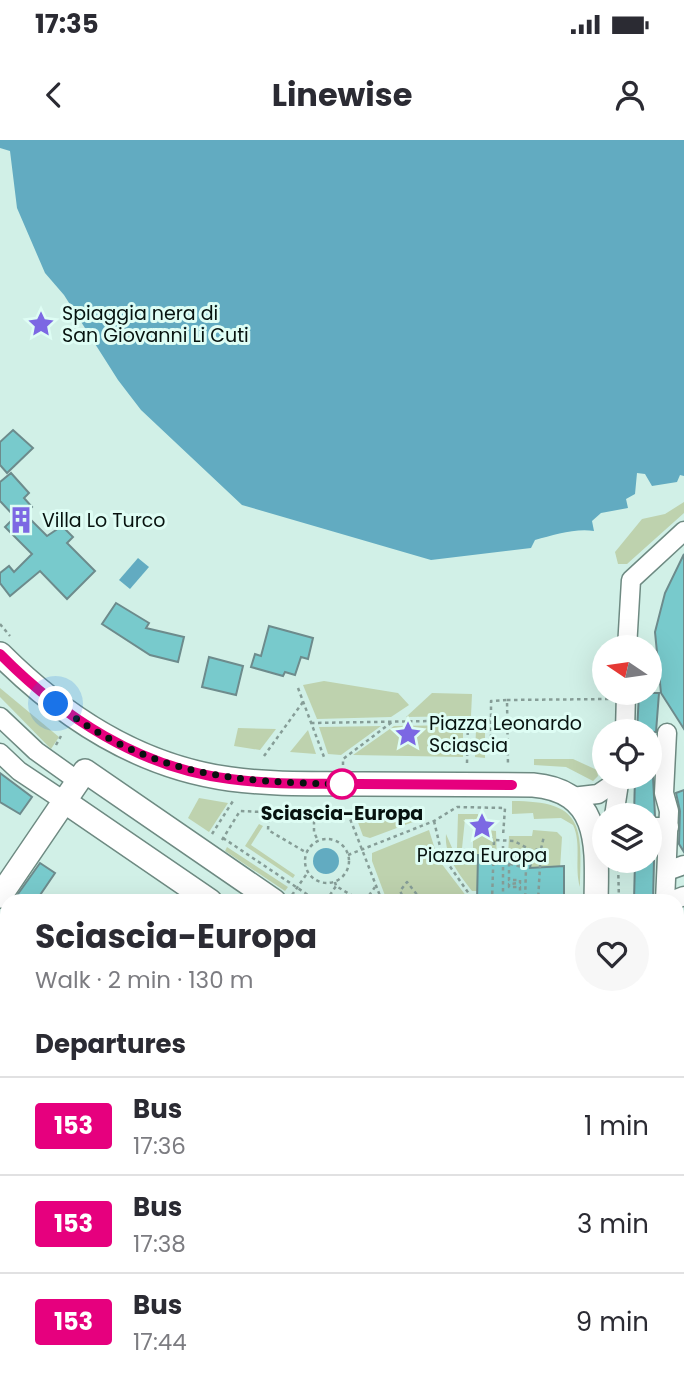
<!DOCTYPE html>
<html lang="en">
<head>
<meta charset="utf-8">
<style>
  body { margin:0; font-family:Poppins,sans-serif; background:#f7f7f7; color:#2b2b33; height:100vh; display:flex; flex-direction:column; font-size:26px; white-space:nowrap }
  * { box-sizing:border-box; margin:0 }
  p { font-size:23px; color:#7c7c81 }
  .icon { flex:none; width:38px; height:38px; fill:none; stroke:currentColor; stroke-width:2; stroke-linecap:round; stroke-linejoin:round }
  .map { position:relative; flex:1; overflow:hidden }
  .side { position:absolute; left:0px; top:754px; width:684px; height:492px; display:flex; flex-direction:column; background:#fff; border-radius:21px 21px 0 0; box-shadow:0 7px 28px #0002 }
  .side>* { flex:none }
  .badge { padding:0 14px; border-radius:5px; font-size:24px; line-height:46px }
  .needle { width:46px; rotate:283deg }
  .tools { position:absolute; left:592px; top:495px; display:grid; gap:14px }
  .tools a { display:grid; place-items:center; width:70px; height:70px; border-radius:50%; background:#fff; box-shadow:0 7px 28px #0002; font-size:35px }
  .you { position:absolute; width:35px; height:35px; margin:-18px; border:5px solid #fff; border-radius:50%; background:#1a73e8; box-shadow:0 0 0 10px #1a73e833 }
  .map>.badge { position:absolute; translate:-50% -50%; box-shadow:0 0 0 4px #fff }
  h2 { padding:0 35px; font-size:26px; line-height:63px }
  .round { display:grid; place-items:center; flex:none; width:74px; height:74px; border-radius:37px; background:#f7f7f7 }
  .summary { display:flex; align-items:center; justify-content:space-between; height:119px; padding:0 35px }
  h1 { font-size:33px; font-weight:700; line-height:52px }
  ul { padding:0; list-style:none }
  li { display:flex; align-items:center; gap:21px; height:98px; padding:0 35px; border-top:2px solid #e1e1e2 }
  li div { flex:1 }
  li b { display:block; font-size:26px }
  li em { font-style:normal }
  li .badge { min-width:77px; font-weight:700; text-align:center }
  .status { display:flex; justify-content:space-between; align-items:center; height:49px; padding:0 35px; background:#fff; direction:ltr }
  .status svg { height:19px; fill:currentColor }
  header { display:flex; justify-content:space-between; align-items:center; height:91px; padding:0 35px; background:#fff; font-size:32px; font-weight:700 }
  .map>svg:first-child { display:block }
</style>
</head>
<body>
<div class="status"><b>17:35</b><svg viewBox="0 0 49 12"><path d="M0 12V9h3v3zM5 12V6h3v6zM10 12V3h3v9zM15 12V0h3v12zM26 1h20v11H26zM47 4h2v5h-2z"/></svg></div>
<header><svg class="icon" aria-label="back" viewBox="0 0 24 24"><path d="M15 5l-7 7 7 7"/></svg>Linewise<svg class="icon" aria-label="person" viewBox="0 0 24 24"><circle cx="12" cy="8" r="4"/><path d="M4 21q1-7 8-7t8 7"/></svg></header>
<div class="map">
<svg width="684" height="1245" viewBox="0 0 684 1245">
  <rect width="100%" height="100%" fill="#d1f0e7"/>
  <g fill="#bed2ae">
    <polygon points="684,362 684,373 627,424 618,424 615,412 642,379 665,374"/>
    <polygon points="324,541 398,553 409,565 391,577 317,579 303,545"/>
    <polygon points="0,548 59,597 51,609 0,557"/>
    <polygon points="432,553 472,554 471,576 406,577"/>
    <polygon points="463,585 463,617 353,615 394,586"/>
    <polygon points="381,586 341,615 328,614 319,587"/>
    <polygon points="238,588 276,589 260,610 234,606"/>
    <polygon points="476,589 485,589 485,618 475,617"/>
    <polygon points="308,590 316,614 290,612"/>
    <polygon points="534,619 573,619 597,630 598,636 593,641 566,627 534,625"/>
    <polygon points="199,658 228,663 209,692 188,678"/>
    <path d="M512,661C583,661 582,685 580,747C574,727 582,704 573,685L561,678L534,679L533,673L512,674Z"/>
    <polygon points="353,669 416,670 421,679 370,698 363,696"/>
    <polygon points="458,674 478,674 478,689 496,691 497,726 482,716 473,715 473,679 465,679 461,718 457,708"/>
    <polygon points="259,684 263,686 251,705 295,735 293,738 245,706"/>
    <polygon points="429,690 438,719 470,761 387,761 372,721 372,713"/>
    <polygon points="533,690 557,692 562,697 558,761 546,761 545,727 537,728 533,761 530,761 530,723 508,718 509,696 532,696"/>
    <path d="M446,694L459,724L477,725V751H472C459,734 444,716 446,694Z"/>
    <polygon points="227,707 288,747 285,751 225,711"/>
  </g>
  <g fill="#62abc1">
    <path d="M0,0H684V336L680,335L677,342L652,346L645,334L637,333L635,354L626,359L628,368L601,373L592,381L594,391C575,388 554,395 535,400L531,408L431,420L242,365L141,270L118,240L64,155L45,133L17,68L10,11L0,8Z"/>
    <polygon points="138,418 149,427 130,449 119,440"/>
    <circle cx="326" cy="721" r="13"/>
  </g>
  <g fill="#78cacc" stroke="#6d8b8c" stroke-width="2">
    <polygon points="13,290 33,308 7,333 0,325 0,302"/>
    <polygon points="11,333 29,353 24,358 32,367 25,374 47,396 62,386 73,397 67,403 95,431 67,459 40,431 10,456 0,443 0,433 9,426 14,432 32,414 5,387 15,377 0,361 0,342"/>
    <polygon points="684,414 684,589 661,553 655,492 665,453"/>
    <polygon points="116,463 149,483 146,488 184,497 178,522 150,515 102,484"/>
    <polygon points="269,486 313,498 308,519 301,517 295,535 285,532 283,536 251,527 255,514 261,516"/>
    <polygon points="209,517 243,526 236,555 202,547"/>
    <polygon points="639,553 659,553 656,592 637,592"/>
    <polygon points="0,633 32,657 20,674 0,662"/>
    <polygon points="635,637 653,637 655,676 634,676"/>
    <polygon points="684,650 684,712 679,704 680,671 676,653"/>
    <polygon points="478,715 508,716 531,723 530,728 564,726 564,761 477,761"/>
    <polygon points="635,721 654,721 653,761 634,761"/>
    <polygon points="40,723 55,733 36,761 13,761"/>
  </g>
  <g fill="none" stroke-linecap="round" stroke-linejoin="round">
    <defs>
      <g id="minor">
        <polyline points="627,508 631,440 684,391"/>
        <polyline points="0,577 36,611 78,641"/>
        <polyline points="625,592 626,553"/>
        <polyline points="0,613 19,631 64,661"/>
        <polyline points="572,657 598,654 619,640"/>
        <polyline points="614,676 620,637"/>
        <polyline points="649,687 669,687"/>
        <polyline points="667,731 684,725"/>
        <polyline points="665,761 669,671 664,653 667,593"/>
        <polyline points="671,761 684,756"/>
        <polyline points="677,820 684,872"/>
        <polyline points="677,958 684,959"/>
        <polyline points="0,1165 7,1157"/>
        <polyline points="129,1245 134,1239"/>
        <polyline points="604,1245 604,1239"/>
      </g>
      <g id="major">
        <path d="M0,514C63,577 140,627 230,639C274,645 318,643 363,644C419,644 476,645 533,645C602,651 597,707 596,761"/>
        <polyline points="64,661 210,761"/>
        <polyline points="0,756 85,631 274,761"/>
        <polyline points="0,1000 7,1004"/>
        <polyline points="677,1027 684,1036"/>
        <polyline points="0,1082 7,1089"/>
        <polyline points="677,1092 684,1096"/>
        <polyline points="179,1239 186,1245"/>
        <polyline points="513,1239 527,1245"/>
        <polyline points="324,1245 331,1239"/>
        <polyline points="576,1245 576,1239"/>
      </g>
    </defs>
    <use href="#minor" stroke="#6e8a82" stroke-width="21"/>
    <use href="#major" stroke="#6e8a82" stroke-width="26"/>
    <g stroke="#869d97" stroke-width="2.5" stroke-dasharray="3.5 3.5" stroke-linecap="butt">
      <polyline points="0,484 10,496"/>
      <polyline points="298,548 324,617"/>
      <polyline points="507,560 609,559"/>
      <polyline points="311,583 491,580"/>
      <polyline points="56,605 61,596"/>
      <polyline points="508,609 491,609 491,561 507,560 508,626"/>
      <polyline points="264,616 303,562"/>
      <polyline points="467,623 468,581"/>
      <polyline points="343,625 343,619 392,582"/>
      <polyline points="269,672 268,690 307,713"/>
      <polyline points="314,674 314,692 318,701"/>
      <polyline points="434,681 442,715 474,761 482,761"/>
      <polyline points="484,692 494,700"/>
      <polyline points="212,694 233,661"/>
      <polyline points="223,698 317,761"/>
      <circle cx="327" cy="721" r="22"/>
      <polyline points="222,700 240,671 349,676 382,761"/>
      <polyline points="503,706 503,761"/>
      <polyline points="541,709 544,696"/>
      <polyline points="348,715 434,681 457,667 505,668 503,696"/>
      <polyline points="618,721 619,761"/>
      <polyline points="503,722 526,728 525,761"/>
      <polyline points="509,723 509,740 520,740 520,743 509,744 509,747 520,747 520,756"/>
      <polyline points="335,742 336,746 361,761"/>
      <polyline points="292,755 308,732"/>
      <polyline points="402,755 400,751 407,742 422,761"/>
      <polyline points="503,756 521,756"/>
      <polyline points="326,761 336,746"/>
      <polyline points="365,761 375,747"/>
      <polyline points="492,761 494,700 514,701 531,710 541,709 538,761"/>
      <polyline points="677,984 684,987"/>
    </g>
    <use href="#minor" stroke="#fff" stroke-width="18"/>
    <use href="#major" stroke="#fff" stroke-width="23"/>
  </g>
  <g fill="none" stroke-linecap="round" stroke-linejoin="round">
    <defs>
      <path id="line" d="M0,514C62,577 140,628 230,639C272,645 315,643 358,644C409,644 461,645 512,645"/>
    </defs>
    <use href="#line" stroke="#fff" stroke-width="16"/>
    <use href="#line" stroke="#e6007e" stroke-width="10"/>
    <path stroke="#07120f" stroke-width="7" stroke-dasharray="0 12.6" d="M56,564C150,636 235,643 350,644H342"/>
  </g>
  <defs>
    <symbol id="sight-bare" viewBox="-9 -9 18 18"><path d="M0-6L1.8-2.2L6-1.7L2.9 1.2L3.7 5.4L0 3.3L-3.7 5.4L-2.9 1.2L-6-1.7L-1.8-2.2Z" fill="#7c68e3" stroke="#defdf4" stroke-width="2.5" paint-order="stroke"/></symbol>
    <symbol id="building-bare" viewBox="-9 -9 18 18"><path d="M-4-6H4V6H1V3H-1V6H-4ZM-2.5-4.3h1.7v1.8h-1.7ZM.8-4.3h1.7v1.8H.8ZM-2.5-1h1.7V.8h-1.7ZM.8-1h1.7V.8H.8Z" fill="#7c68e3" stroke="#defdf4" stroke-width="2.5" paint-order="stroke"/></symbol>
  </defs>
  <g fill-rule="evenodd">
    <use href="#sight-bare" x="22" y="165" width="38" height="38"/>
    <use href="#building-bare" x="2" y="361" width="38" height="38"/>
    <use href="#sight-bare" x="389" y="575" width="38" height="38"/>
    <use href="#sight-bare" x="463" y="667" width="38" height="38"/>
  </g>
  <circle fill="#fff" stroke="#e6007e" stroke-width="3.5" cx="342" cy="644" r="14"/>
  <g text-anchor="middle" stroke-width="6" stroke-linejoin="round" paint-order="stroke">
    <g font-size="19" fill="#07120f" stroke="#defdf4" text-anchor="start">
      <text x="62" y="180">Spiaggia nera di<tspan x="62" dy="22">San Giovanni Li Cuti</tspan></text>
      <text x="42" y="387">Villa Lo Turco</text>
      <text x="429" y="590">Piazza Leonardo<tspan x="429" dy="22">Sciascia</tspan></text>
      <text x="482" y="722" text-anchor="middle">Piazza Europa</text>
    </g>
    <g font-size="19" font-weight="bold" fill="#07120f" stroke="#defdf4">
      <text x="342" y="680">Sciascia-Europa</text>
    </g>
  </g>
</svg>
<div class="tools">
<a><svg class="needle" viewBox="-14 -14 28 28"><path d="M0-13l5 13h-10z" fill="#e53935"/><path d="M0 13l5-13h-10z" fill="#7c7c81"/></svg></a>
<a><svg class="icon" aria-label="locate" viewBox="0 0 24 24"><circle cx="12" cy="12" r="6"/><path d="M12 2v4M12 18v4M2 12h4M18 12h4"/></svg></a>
<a><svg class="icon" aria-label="layers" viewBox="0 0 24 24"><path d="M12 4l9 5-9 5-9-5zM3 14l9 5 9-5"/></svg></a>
</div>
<div class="you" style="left:56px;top:564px"></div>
<section class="side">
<div class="summary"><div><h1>Sciascia-Europa</h1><p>Walk · 2 min · 130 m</p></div><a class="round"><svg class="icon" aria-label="heart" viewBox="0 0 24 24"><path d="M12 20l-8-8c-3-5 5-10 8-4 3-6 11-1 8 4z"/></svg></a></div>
<h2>Departures</h2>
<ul>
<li><span class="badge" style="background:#e6007e;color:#fff">153</span><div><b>Bus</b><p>17:36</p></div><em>1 min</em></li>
<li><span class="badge" style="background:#e6007e;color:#fff">153</span><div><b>Bus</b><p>17:38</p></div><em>3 min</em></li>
<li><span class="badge" style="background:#e6007e;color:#fff">153</span><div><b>Bus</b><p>17:44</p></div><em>9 min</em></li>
</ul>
</section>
</div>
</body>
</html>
